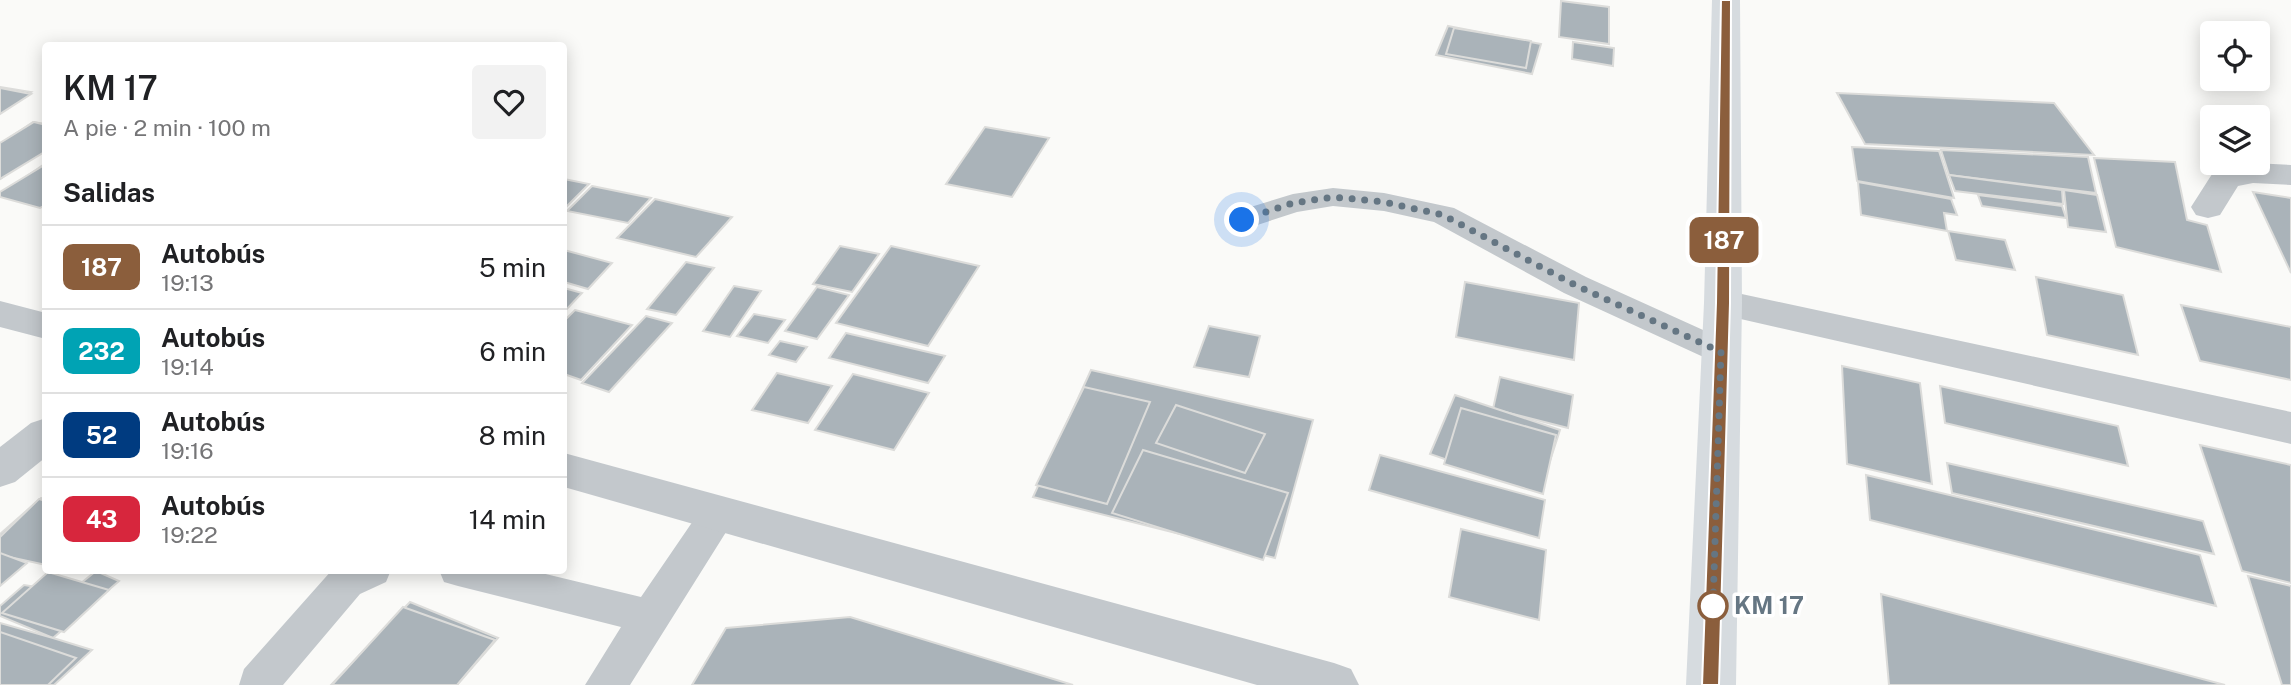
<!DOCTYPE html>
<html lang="es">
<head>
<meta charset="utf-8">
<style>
  body { margin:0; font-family:"Public Sans",sans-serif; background:#f2f2f2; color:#202124; height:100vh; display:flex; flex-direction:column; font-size:26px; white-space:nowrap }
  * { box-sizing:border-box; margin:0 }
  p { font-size:23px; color:#757577 }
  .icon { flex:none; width:38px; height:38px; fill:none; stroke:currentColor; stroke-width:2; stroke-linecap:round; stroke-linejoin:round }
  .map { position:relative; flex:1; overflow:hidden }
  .panel { position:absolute; left:42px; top:42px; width:525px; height:532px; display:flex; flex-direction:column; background:#fff; border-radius:7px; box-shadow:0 4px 18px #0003 }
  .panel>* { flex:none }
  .badge { padding:0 14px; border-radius:10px; font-size:24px; line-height:46px }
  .fabs { position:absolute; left:2200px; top:21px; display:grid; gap:14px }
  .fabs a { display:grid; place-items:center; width:70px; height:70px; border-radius:7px; background:#fff; box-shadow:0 4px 18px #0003; font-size:35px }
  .you { position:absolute; width:35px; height:35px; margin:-18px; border:5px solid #fff; border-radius:50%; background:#1a73e8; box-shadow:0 0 0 10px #1a73e833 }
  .map>.badge { position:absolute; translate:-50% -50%; box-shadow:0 0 0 4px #fff }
  h2 { padding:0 21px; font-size:26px; line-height:63px }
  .round { display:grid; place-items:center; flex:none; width:74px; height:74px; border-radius:7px; background:#f2f2f2 }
  .summary { display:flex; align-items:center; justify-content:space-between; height:119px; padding:0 21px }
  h1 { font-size:33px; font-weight:600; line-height:52px }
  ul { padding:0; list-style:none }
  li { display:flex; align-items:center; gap:21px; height:84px; padding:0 21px; border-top:2px solid #e0e0e0 }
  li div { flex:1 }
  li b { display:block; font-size:26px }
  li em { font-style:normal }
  li .badge { min-width:77px; font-weight:700; text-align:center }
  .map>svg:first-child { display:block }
</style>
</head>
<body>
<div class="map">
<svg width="2291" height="685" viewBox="0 0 2291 685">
  <rect width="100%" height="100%" fill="#fafaf8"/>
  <g fill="#aab3b9" stroke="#dcdcda" stroke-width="2">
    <polygon points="1561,1 1609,7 1609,44 1559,37"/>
    <polygon points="1448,26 1541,44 1532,74 1436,55"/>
    <polygon points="1454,28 1531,41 1526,68 1446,54"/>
    <polygon points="1573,42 1614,48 1613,66 1572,59"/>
    <polygon points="0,87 31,92 0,112"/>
    <polygon points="0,88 31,94 0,114"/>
    <polygon points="1837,93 2054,103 2094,155 1865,144"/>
    <polygon points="33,122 46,124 46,147 0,179 0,144"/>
    <polygon points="34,122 46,125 46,151 0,179 0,143"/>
    <polygon points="985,127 1049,138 1012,197 946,184"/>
    <polygon points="1852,147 1939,151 1954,198 1857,181"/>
    <polygon points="1941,150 2088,157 2096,193 1949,175"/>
    <polygon points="2094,158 2175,162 2187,220 2207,225 2221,272 2116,247"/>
    <polygon points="46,163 46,205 0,196 0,195"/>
    <polygon points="46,164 46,205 40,208 0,197 0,192"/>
    <polygon points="1949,175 2062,190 2063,204 1955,191"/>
    <polygon points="564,179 589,184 564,209"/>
    <polygon points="1858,182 1951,199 1957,215 1944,213 1947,231 1861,215"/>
    <polygon points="592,186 651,198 628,223 567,211"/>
    <polygon points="2064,190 2097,195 2106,232 2068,227"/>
    <polygon points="2253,192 2291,198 2291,273"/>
    <polygon points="1978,195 2062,206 2066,218 1982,206"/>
    <polygon points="655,199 732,217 696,257 617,238"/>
    <polygon points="1948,231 2005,240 2015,270 1956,260"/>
    <polygon points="840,246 879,254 852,292 813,284"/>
    <polygon points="891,246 979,266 928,346 836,323"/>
    <polygon points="564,250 612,263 588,289 564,282"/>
    <polygon points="686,262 714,268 676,315 647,309"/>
    <polygon points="2036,277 2123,295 2138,355 2047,335"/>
    <polygon points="1465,282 1579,303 1574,360 1456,337"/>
    <polygon points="734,286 761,291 730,337 703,331"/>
    <polygon points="817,287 849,295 817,339 785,331"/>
    <polygon points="564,288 582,293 564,312"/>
    <polygon points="2181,305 2291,327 2291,380 2200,361"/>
    <polygon points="575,310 632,325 581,380 564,374 564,321"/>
    <polygon points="754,314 785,320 768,343 737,336"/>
    <polygon points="646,316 672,323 609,392 582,383"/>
    <polygon points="1209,326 1260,336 1249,377 1194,367"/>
    <polygon points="846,333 945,356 928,383 829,358"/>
    <polygon points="780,341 807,347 796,362 769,355"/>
    <polygon points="1842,366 1920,383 1932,484 1847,464"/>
    <polygon points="1091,370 1313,420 1275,558 1033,497"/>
    <polygon points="777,373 832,386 808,423 752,410"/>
    <polygon points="853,374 929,393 894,450 815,430"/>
    <polygon points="1500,377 1573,395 1568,428 1493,409"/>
    <polygon points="1940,386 2118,426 2128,466 1945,423"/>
    <polygon points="1084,387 1150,402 1107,504 1036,485"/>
    <polygon points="1455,395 1560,430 1540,492 1430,454"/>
    <polygon points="1176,405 1265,434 1245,473 1156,443"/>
    <polygon points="1461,408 1556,435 1543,494 1444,464"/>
    <polygon points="2200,445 2291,465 2291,583 2242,571"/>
    <polygon points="1143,450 1288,493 1263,560 1112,513"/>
    <polygon points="1380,455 1545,500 1539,538 1369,490"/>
    <polygon points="1947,463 2203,521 2214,554 1952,493"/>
    <polygon points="1866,475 2200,555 2216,606 1870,520"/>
    <polygon points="41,498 46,499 46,557 0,543 0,534"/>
    <polygon points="39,499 46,501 46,565 0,555 0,537"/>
    <polygon points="1461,529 1546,550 1539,620 1449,597"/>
    <polygon points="0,553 27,563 0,586"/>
    <polygon points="96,571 119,581 53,638 0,616 0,606 24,585 70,592"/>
    <polygon points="48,572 109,590 64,632 2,613"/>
    <polygon points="2248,576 2291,586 2291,685 2282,685"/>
    <polygon points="1881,594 2225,685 1889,685"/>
    <polygon points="410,602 498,638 457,685 331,685"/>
    <polygon points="403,607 495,640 457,685 332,685"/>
    <polygon points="850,617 1073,685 692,685 726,628"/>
    <polygon points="0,623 53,638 92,650 54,685 0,685"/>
    <polygon points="0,632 76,658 48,685 0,685"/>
  </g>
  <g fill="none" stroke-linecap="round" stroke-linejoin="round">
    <g fill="#c3c8cc" fill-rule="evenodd">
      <polygon points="1333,188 1384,193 1454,208 1586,277 1734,344 1739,352 1734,360 1722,364 1710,360 1564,293 1434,222 1384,211 1333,206 1297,212 1242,230 1231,227 1227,220 1231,213 1293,194"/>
      <polygon points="719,498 732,502 738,513 630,685 585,685 621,627 458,586 444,582 439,570 529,570 641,597 706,502"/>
      <polygon points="332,570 391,570 386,582 360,594 283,685 239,685 244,669"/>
    </g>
    <g fill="#c3c8cc" fill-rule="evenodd">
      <polygon points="2253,163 2291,165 2291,185 2253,183 2238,186 2220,215 2208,218 2196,215 2191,207 2214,171"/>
      <polygon points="1723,290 2291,412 2291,444 1710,312 1704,303 1710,294"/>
      <polygon points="46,418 46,457 15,482 0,487 0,447 31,423"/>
    </g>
    <g fill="#c3c8cc" fill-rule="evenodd">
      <polygon points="0,301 46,313 46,339 0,327"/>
      <polygon points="564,453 1334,663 1351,669 1359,685 1257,685 564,487"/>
    </g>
    <polygon fill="#d6dbdf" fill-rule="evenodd" points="1712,0 1740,0 1742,303 1736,685 1686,685 1704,303"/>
  </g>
  <polygon fill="#8b5e3c" stroke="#fff" stroke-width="2" points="1721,0 1731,0 1730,303 1719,685 1702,685 1716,303"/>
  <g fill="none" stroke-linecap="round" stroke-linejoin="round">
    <polyline stroke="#657683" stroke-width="7" stroke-dasharray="0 12.6" points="1242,220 1293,203 1333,197 1384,202 1443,215 1575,285 1721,352 1713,606"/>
  </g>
  <circle fill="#fff" stroke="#8b5e3c" stroke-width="3.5" cx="1713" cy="606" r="14"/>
  <g text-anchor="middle" stroke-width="7" stroke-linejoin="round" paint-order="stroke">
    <g font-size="24" font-weight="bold" fill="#657683" stroke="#fff" text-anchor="start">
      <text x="1734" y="614">KM 17</text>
    </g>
  </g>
</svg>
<div class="fabs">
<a><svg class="icon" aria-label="locate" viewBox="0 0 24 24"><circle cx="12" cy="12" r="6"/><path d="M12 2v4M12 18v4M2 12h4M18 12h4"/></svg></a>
<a><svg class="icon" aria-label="layers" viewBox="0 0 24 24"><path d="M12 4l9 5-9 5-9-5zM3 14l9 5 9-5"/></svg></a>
</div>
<div class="you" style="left:1242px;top:220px"></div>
<b class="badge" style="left:1724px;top:240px;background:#8b5e3c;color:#fff">187</b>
<section class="panel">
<div class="summary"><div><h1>KM 17</h1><p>A pie · 2 min · 100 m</p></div><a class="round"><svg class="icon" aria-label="heart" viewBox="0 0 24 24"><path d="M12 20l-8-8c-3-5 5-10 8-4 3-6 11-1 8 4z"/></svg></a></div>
<h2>Salidas</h2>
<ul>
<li><span class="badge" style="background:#8b5e3c;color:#fff">187</span><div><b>Autobús</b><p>19:13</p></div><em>5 min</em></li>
<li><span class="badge" style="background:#00a3b4;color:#fff">232</span><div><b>Autobús</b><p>19:14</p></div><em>6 min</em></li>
<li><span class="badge" style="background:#003b80;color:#fff">52</span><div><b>Autobús</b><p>19:16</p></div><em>8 min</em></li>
<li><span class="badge" style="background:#d7263d;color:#fff">43</span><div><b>Autobús</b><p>19:22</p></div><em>14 min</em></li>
</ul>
</section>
</div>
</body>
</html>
